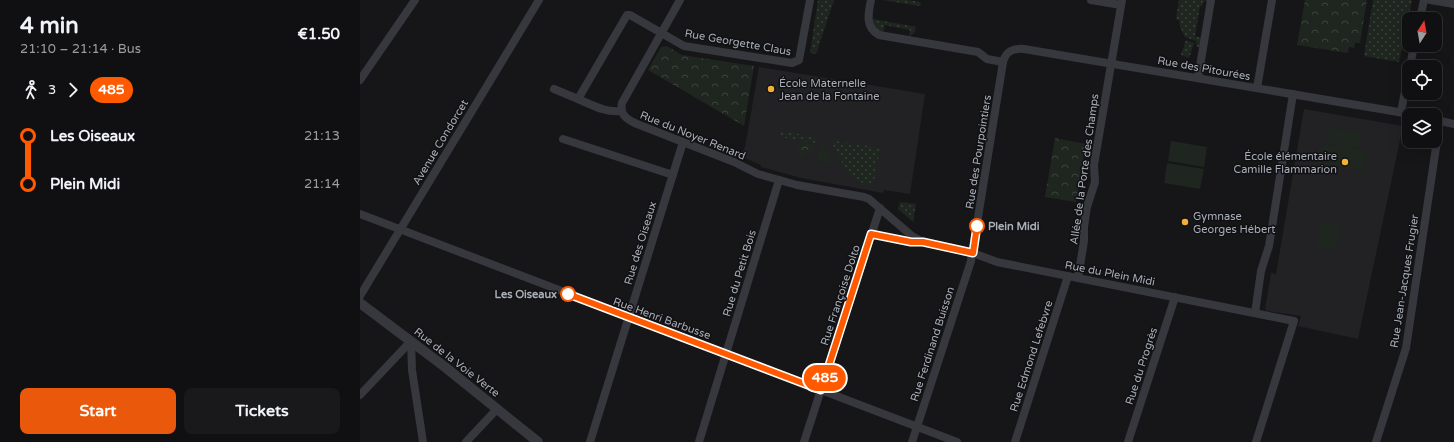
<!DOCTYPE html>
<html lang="en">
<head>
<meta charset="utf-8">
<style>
  body { margin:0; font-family:"Varela Round",sans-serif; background:#19191b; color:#f1f3f6; height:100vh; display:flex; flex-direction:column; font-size:15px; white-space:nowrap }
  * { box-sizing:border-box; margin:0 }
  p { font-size:13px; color:#9c9d9f }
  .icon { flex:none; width:22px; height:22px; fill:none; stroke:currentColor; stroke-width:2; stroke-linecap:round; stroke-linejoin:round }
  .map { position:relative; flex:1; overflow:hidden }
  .details { display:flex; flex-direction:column; background:#101012; width:360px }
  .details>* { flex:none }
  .badge { padding:0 8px; border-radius:13px; font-size:14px; line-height:26px }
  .needle { width:26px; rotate:11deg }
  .buttons { position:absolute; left:1042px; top:12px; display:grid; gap:8px }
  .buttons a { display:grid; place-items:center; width:40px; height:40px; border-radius:8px; background:#101012; box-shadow:0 4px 16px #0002,0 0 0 1px #303032; font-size:20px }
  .map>.badge { position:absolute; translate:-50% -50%; box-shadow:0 0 0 2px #fff }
  .legs { display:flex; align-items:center; gap:6px; height:44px; padding:0 20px; font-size:13px }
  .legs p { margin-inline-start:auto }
  .overview { display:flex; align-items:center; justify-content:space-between; height:68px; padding:0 20px }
  h1 { font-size:22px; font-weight:700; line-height:30px }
  .button { display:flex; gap:8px; margin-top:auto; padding:8px 20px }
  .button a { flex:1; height:46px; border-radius:8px; background:#ea580c; color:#fff; font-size:16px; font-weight:700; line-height:46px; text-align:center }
  .button a+a { background:#19191b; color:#f1f3f6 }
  ul { padding:0 20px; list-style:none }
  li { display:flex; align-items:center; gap:14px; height:48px; font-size:15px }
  li i { display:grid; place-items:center; width:6px; height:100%; margin:0 5px; background:currentColor }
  li i::after { content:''; width:10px; height:10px; margin:-5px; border:3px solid; border-radius:50%; background:#101012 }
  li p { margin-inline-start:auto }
  li:first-child i { background:linear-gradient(#0000 50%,currentColor 0) }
  li:last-child i { background:linear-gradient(currentColor 50%,#0000 0) }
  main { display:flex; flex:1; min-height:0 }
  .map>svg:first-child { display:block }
</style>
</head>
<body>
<main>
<section class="details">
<div class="overview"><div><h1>4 min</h1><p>21:10 – 21:14 · Bus</p></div><b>€1.50</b></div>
<div class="legs"><svg class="icon" aria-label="walk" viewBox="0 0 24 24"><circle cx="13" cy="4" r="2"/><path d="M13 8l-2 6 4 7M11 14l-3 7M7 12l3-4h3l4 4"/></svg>3<svg class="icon" aria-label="forward" viewBox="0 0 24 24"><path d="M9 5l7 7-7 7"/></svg><b class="badge" style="background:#ff5a00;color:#fff">485</b></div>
<ul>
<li><i style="color:#ff5a00"></i><b>Les Oiseaux</b><p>21:13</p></li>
<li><i style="color:#ff5a00"></i><b>Plein Midi</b><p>21:14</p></li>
</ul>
<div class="button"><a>Start</a><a>Tickets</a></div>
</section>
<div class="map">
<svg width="1094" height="442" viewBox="0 0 1094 442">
  <defs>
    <pattern id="grass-dots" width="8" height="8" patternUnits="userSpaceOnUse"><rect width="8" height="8" fill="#1e261f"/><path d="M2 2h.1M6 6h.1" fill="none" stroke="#3c433d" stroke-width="1.8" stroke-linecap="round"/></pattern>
    <pattern id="forest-crowns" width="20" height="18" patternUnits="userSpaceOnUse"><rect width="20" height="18" fill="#1e261f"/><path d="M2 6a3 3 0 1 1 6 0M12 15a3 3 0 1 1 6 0" fill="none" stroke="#3c433d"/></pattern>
  </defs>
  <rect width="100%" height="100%" fill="#161618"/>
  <g fill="#222225">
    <polygon points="399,67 565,94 550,194 524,190 523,193 441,178 401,167 401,165 380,156 385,147"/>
    <polygon points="944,109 1043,126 998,339 938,326 941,316 907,311 905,309 911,273 916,274"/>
  </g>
  <g fill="url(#grass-dots)">
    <polygon points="458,0 474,0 456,54 450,53"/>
    <polygon points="522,0 547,0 561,2 560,6"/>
    <polygon points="819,0 848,0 848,2 843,1 842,6 840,6 835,36 842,38 840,46 837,47 836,41 825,37 820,27 819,20 816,19"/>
    <polygon points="1013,0 1052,0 1039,62 1004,56"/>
    <path d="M511,12H513V19L556,27L555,32L549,37L550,30L525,25L523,33C512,27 512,23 511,12Z"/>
    <polygon points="826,40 834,43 829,58 821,55"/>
    <polygon points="421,131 457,137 456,143 420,137"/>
    <path d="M470,140L520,148L513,186C484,179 484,162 470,140Z"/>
    <polygon points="540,202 556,204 553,222 538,209"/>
  </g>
  <g fill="url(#forest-crowns)">
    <polygon points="945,0 1007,0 1000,43 995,43 994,48 989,47 988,53 937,45"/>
    <polygon points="307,46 322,55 394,66 384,126 288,70 301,47"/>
    <polygon points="695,138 726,144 716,202 685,197"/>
    <polygon points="443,143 455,145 451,154 445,154 443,158 441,159 438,157 440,151 436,148 438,146 441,146"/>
  </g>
  <g fill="#1e261f">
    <polygon points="968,127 1001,133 998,149 965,143"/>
    <polygon points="811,141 847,147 844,167 808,161"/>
    <polygon points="461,143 469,152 475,164 457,161 459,144"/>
    <polygon points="963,144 1007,151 1003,171 959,164"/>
    <polygon points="807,163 844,169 840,189 804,183"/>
    <polygon points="961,222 980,226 976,251 957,248"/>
  </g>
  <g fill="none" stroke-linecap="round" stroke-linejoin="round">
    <g stroke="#37383d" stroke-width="8">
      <path d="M320,0L262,103C259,115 268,120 277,124L374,162L398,174L437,185L504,197L509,199L552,236L561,241"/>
      <path d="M511,0C508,14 505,27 519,35L618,52L627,59L643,62"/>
      <polyline points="731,0 761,5"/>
      <polyline points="1070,0 1094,4"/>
      <polyline points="1060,19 1064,0"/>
      <polyline points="1050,67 1054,45"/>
      <polyline points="838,78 851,0"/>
      <polyline points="0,80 55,0"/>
      <polyline points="897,88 912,0"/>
      <polyline points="194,89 218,99"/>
      <path d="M261,111C246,113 232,105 218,99L267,15H270L324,46L432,63L439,60L450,0"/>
      <polyline points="1041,112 1049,70"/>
      <polyline points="1076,120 1094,124"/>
      <polyline points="203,139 313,175"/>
      <polyline points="0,214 597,442"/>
      <polyline points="511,234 551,242 563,242 582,246 613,253 637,262 934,321 896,442"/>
      <polyline points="718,278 724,241 724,227 727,207 735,182 734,165 762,0"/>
      <polyline points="0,296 179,0"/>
      <polyline points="895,313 901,271 909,246 933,94"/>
      <polyline points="51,341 52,370 63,442"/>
      <polyline points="0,395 51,341"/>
      <polyline points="106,442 137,409"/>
      <polyline points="230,442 323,142"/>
      <polyline points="339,442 419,180"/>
      <polyline points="444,442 520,208"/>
      <path d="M552,442L611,261L643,62C646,51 653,48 664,49L1056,115"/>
      <polyline points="655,442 708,276"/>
      <polyline points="768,442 815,297"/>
      <polyline points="1016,442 1046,348 1080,121"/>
    </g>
    <polyline stroke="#37383d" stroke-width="10" points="0,303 85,367 178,442"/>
  </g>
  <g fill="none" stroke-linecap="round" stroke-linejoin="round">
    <defs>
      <polyline id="line-1" points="208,294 461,390 511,234 551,242 563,242 613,253 617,226"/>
    </defs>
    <use href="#line-1" stroke="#fff" stroke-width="9"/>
    <use href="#line-1" stroke="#ff5a00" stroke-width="6"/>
  </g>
  <g fill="#f2b134" stroke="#111113" stroke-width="1.5">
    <circle cx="411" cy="89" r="4"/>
    <circle cx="985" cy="162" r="4"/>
    <circle cx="825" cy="222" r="4"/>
  </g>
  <g fill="#fff" stroke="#ff5a00" stroke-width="2">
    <circle cx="617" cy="226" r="7"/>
    <circle cx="208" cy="294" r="7"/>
  </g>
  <g text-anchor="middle" stroke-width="3" stroke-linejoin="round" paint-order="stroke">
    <g font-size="11" fill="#a8adb8" stroke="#111113">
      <text transform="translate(378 42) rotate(10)" y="4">Rue Georgette Claus</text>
      <text transform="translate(844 68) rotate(10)" y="4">Rue des Pitourées</text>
      <text transform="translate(333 135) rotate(22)" y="4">Rue du Noyer Renard</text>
      <text transform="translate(80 142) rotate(-59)" y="4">Avenue Condorcet</text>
      <text transform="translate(618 152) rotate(-81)" y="4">Rue des Pourpointiers</text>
      <text transform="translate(724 169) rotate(-82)" y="4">Allée de la Porte des Champs</text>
      <text transform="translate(280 243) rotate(-73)" y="4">Rue des Oiseaux</text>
      <text transform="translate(379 273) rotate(-73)" y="4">Rue du Petit Bois</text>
      <text transform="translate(750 273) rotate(11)" y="4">Rue du Plein Midi</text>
      <text transform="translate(1044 281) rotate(-81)" y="4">Rue Jean-Jacques Frugier</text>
      <text transform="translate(480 295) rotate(-72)" y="4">Rue Françoise Dolto</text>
      <text transform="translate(302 318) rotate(20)" y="4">Rue Henri Barbusse</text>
      <text transform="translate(572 344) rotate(-72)" y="4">Rue Ferdinand Buisson</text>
      <text transform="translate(671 356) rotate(-72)" y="4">Rue Edmond Lefebvre</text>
      <text transform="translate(97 362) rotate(38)" y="4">Rue de la Voie Verte</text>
      <text transform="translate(781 366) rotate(-72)" y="4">Rue du Progrès</text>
    </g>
    <g font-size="11" fill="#a8adb8" stroke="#111113" text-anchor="start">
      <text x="419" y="87">École Maternelle<tspan x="419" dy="13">Jean de la Fontaine</tspan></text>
      <text x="977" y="160" text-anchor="end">École élémentaire<tspan x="977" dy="13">Camille Flammarion</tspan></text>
      <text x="833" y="220">Gymnase<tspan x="833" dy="13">Georges Hébert</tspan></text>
    </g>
    <g font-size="11" font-weight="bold" fill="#a8adb8" stroke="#111113" text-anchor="start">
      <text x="628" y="230">Plein Midi</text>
      <text x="197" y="298" text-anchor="end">Les Oiseaux</text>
    </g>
  </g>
</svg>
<div class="buttons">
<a><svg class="needle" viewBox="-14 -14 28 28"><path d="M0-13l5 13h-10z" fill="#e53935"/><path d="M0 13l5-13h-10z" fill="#9c9d9f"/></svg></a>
<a><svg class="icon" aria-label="locate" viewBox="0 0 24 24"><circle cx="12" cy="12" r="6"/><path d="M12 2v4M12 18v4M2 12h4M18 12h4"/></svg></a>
<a><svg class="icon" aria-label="layers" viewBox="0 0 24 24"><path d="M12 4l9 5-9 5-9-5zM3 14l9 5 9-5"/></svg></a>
</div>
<b class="badge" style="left:465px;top:378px;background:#ff5a00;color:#fff">485</b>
</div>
</main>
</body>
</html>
